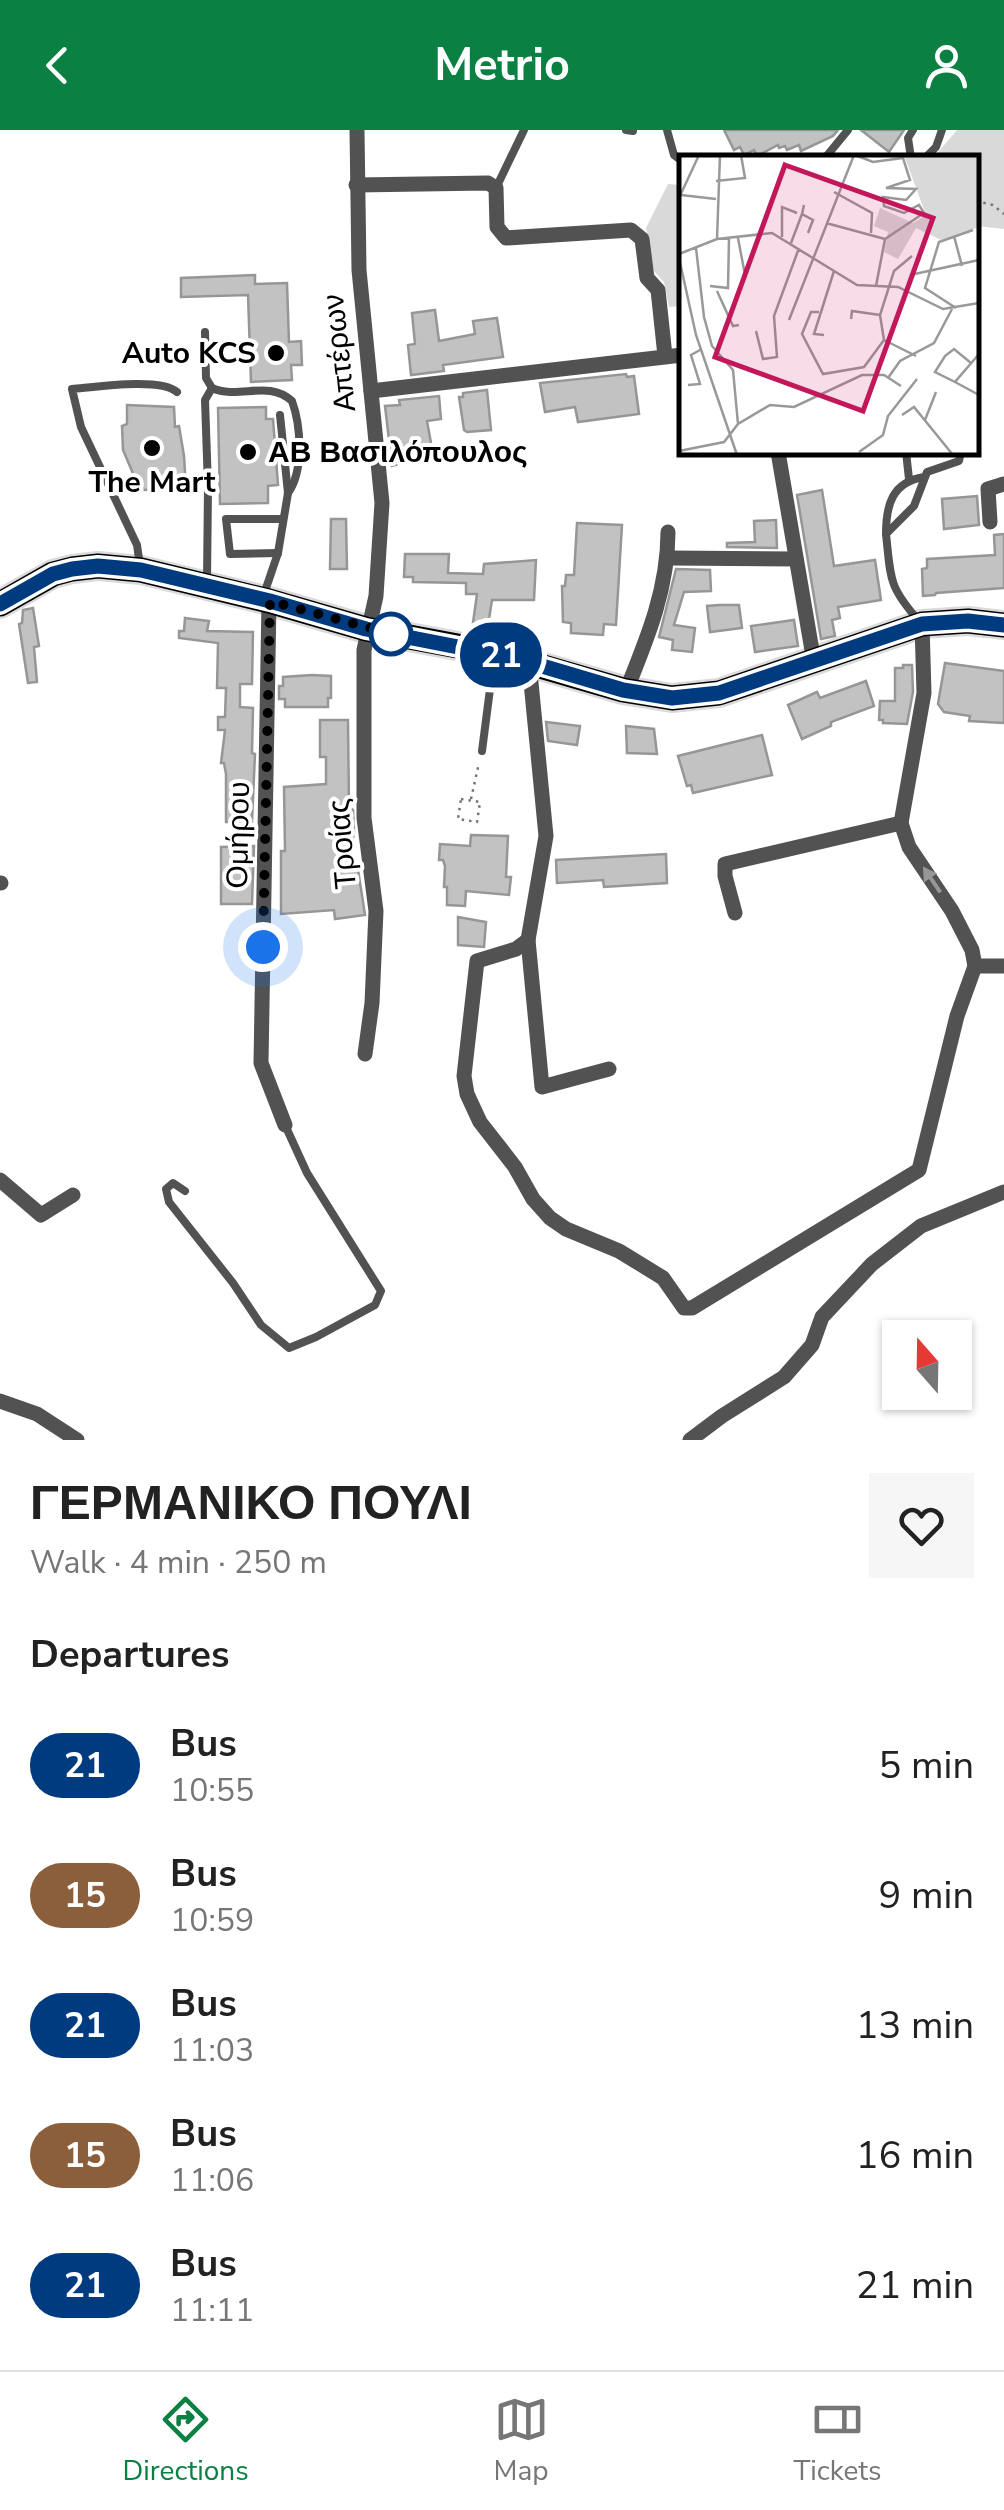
<!DOCTYPE html>
<html lang="en">
<head>
<meta charset="utf-8">
<style>
  body { margin:0; font-family:"Nunito Sans",sans-serif; background:#f6f6f6; color:#222; height:100vh; display:flex; flex-direction:column; font-size:38px; white-space:nowrap }
  * { box-sizing:border-box; margin:0 }
  p { font-size:32px; color:#767676 }
  .icon { flex:none; width:55px; height:55px; fill:none; stroke:currentColor; stroke-width:2; stroke-linecap:round; stroke-linejoin:round }
  .map { position:relative; height:1310px; overflow:hidden }
  .sheet { display:flex; flex-direction:column; background:#fff; flex:1 }
  .sheet>* { flex:none }
  .badge { padding:0 20px; border-radius:32px; font-size:35px; line-height:65px }
  .needle { width:65px; rotate:340deg }
  .controls { position:absolute; left:882px; top:1190px; display:grid; gap:20px }
  .controls a { display:grid; place-items:center; width:90px; height:90px; border-radius:0px; background:#fff; box-shadow:0 2px 8px #0004; font-size:50px }
  .you { position:absolute; width:50px; height:50px; margin:-25px; border:8px solid #fff; border-radius:50%; background:#1a73e8; box-shadow:0 0 0 15px #1a73e833 }
  .map>.badge { position:absolute; translate:-50% -50%; box-shadow:0 0 0 5px #fff }
  h2 { padding:0 30px; font-size:38px; line-height:90px }
  .round { display:grid; place-items:center; flex:none; width:105px; height:105px; border-radius:0px; background:#f6f6f6 }
  .overview { display:flex; align-items:center; justify-content:space-between; height:170px; padding:0 30px }
  h1 { font-size:48px; font-weight:700; line-height:75px }
  ul { padding:0; list-style:none }
  li { display:flex; align-items:center; gap:30px; height:130px; padding:0 30px }
  li div { flex:1 }
  li b { display:block; font-size:38px }
  li em { font-style:normal }
  li .badge { min-width:110px; font-weight:700; text-align:center }
  header { display:flex; justify-content:space-between; align-items:center; height:130px; padding:0 30px; background:#0b8043; color:#fff; font-size:45px; font-weight:700 }
  .tab-bar { display:flex; justify-content:space-around; align-items:center; height:140px; border-top:2px solid #e0e0e0; background:#fff; font-size:28px; color:#767676 }
  .tab-bar a { display:grid; justify-items:center; gap:5px }
  .tab-bar .selected { color:#0b8043 }
  .map>svg:first-child { display:block }
</style>
</head>
<body>
<header><svg class="icon" aria-label="back" viewBox="0 0 24 24"><path d="M15 5l-7 7 7 7"/></svg>Metrio<svg class="icon" aria-label="person" viewBox="0 0 24 24"><circle cx="12" cy="8" r="4"/><path d="M4 21q1-7 8-7t8 7"/></svg></header>
<div class="map">
<svg width="1004" height="1310" viewBox="0 0 1004 1310">
  <rect width="100%" height="100%" fill="#fff"/>
  <g fill="#d9d9d9">
    <polygon points="957,0 1004,0 1004,99 977,96 976,28 934,27"/>
    <polygon points="668,54 681,55 681,176 669,177 664,152 654,141 646,98"/>
  </g>
  <g fill="#c2c2c2" stroke="#969696" stroke-width="2.5">
    <polygon points="724,0 838,0 833,6 801,21 799,15 787,20 785,16 779,18 778,15 757,26 754,20 744,25 740,17 734,20"/>
    <polygon points="861,0 904,0 889,22"/>
    <polygon points="255,145 255,154 287,153 289,212 301,211 302,235 291,235 292,250 251,252 248,165 181,167 181,148"/>
    <polygon points="435,180 439,211 475,204 473,191 497,188 503,227 443,235 444,241 411,245 408,215 415,214 412,183"/>
    <polygon points="626,244 627,247 634,246 639,284 578,292 575,277 545,282 540,253"/>
    <polygon points="487,260 491,300 467,302 464,300 459,267 463,267 463,263"/>
    <polygon points="439,266 441,289 427,291 433,324 392,336 385,276 400,275 399,270"/>
    <polygon points="127,275 174,277 175,297 179,296 184,326 186,359 140,360 123,320 122,296 127,294"/>
    <polygon points="266,277 266,289 273,289 278,355 268,356 268,373 220,374 218,278"/>
    <polygon points="822,360 834,436 875,430 881,470 838,477 840,488 832,490 835,506 821,509 797,365"/>
    <polygon points="977,366 979,395 944,399 942,369"/>
    <polygon points="331,389 346,389 347,439 330,439"/>
    <polygon points="776,390 777,418 727,417 727,413 755,412 754,391"/>
    <polygon points="577,393 622,395 616,495 604,494 603,505 571,503 571,493 563,492 562,456 565,456 566,445 574,445"/>
    <polygon points="1004,404 1004,458 936,463 935,465 923,466 922,439 927,438 927,429 995,425 994,405"/>
    <polygon points="405,424 449,424 448,443 483,444 484,434 536,430 534,470 492,470 487,502 472,500 477,464 466,464 466,453 413,452 413,447 404,447"/>
    <polygon points="676,439 710,440 711,461 684,462 674,495 695,498 692,522 672,520 673,510 659,507"/>
    <polygon points="719,475 739,475 742,498 710,502 707,476"/>
    <polygon points="33,478 39,516 34,517 37,552 28,553 19,494 22,493 23,480"/>
    <polygon points="185,488 209,491 207,501 253,502 252,554 240,554 240,577 253,578 252,623 255,624 252,692 226,692 226,644 224,633 221,633 225,600 218,600 218,587 225,587 226,558 217,558 218,513 179,508 179,501 184,501"/>
    <polygon points="794,490 798,516 755,522 751,496"/>
    <polygon points="945,533 1004,541 1004,593 969,591 970,586 944,582 938,574"/>
    <polygon points="903,535 912,535 913,562 907,594 883,593 883,590 879,590 880,571 895,571 895,538 903,538"/>
    <polygon points="312,545 331,546 331,568 328,568 328,577 285,577 285,569 279,569 279,556 283,556 283,547"/>
    <polygon points="866,551 874,576 831,592 831,596 802,609 788,575 817,562 820,568"/>
    <polygon points="320,590 348,590 349,677 353,680 354,702 353,708 346,708 352,735 357,733 365,785 335,789 334,780 281,784 281,721 285,721 284,657 326,654 326,627 320,627"/>
    <polygon points="546,592 580,596 577,615 548,611"/>
    <polygon points="626,596 654,599 657,624 627,623"/>
    <polygon points="762,605 772,645 693,663 691,655 687,656 678,626"/>
    <polygon points="471,705 508,706 506,747 511,747 509,765 466,761 465,776 447,775 447,757 444,757 445,736 443,730 439,730 440,714 470,716"/>
    <polygon points="254,716 252,774 221,774 221,717"/>
    <polygon points="666,724 667,753 604,757 603,750 557,753 556,730"/>
    <polygon points="458,787 486,792 484,817 458,815"/>
  </g>
  <g fill="none" stroke-linecap="round" stroke-linejoin="round">
    <defs>
      <polyline id="primary" points="0,474 53,444 72,439 98,436 141,440 269,471 366,499 495,523 623,560 672,568 719,563 922,494 968,491 1004,495"/>
    </defs>
    <use href="#primary" stroke="#dbdbdb" stroke-width="30"/>
    <g stroke="#747474" stroke-width="2.5" stroke-dasharray="2.5 5" stroke-linecap="butt">
      <polyline points="976,71 993,75 1004,84"/>
      <polygon points="461,669 480,672 477,692 458,689"/>
      <polyline points="471,669 479,633"/>
    </g>
    <g stroke="#525252" stroke-width="8">
      <polyline points="626,0 633,1"/>
      <polyline points="667,0 674,25 682,31"/>
      <polyline points="825,28 848,0"/>
      <polyline points="911,28 908,8 913,0"/>
      <polyline points="925,28 936,17 942,0"/>
      <polyline points="496,58 524,0"/>
      <path d="M205,202L206,248L212,258C239,270 268,249 292,271C301,296 304,341 288,363"/>
      <polyline points="906,322 909,349"/>
      <path d="M886,404C886,375 892,352 924,347"/>
      <polyline points="278,423 230,424 226,389 283,389"/>
      <path d="M140,436L137,415L81,297L72,259C95,257 161,247 177,262"/>
      <polyline points="207,451 208,357 205,270 212,258"/>
      <polyline points="263,467 278,423 288,363 280,285"/>
      <path d="M919,491C888,456 891,449 886,404L914,376L927,342L959,331L961,322"/>
      <polyline points="482,621 494,528"/>
      <polyline points="185,1061 173,1053 166,1059 169,1072 233,1153 261,1195 289,1218 316,1207 375,1175 381,1161 307,1043 285,995"/>
    </g>
    <g stroke="#525252" stroke-width="15">
      <polyline points="357,0 359,140 382,373 376,466 364,520 364,688 376,781 372,873 365,924"/>
      <polyline points="356,55 488,53 496,58 497,97 506,108 631,100 642,109 647,148 658,160 665,226"/>
      <polyline points="371,261 682,225"/>
      <polyline points="778,322 814,532"/>
      <polyline points="990,392 988,359 1004,354"/>
      <polyline points="668,428 796,429"/>
      <polyline points="269,471 261,933 285,995"/>
      <polyline points="922,494 924,563 901,693 909,717 952,781 972,820 975,836"/>
      <polyline points="529,532 546,706 528,810 542,957 609,939"/>
      <path d="M626,561C647,509 668,459 668,402"/>
      <polyline points="0,753 1,753"/>
      <polyline points="735,783 725,746 725,734 901,693"/>
      <polyline points="528,810 516,819 477,831 464,946 467,964 480,992 515,1037 533,1069 550,1088 566,1099 619,1121 663,1148 684,1178 692,1178 919,1040 957,886 975,836"/>
      <polyline points="975,836 1004,836"/>
      <polyline points="0,1050 41,1085 73,1065"/>
      <polyline points="0,1271 37,1284 77,1310"/>
      <polyline points="690,1310 722,1286 784,1247 812,1215 822,1187 872,1134 921,1096 1004,1062"/>
    </g>
    <use href="#primary" stroke="#000" stroke-width="25"/>
  </g>
  <defs><path id="oneway-solid" d="M-6-.8H1V-3.2L6.5 0L1 3.2V.8H-6Z" transform="scale(2.5)"/></defs>
  <use fill="#979797" href="#oneway-solid" transform="translate(932 750) rotate(-124)"/>
  <g fill="none" stroke-linecap="round" stroke-linejoin="round">
    <defs>
      <polyline id="line" points="0,474 53,444 72,439 98,436 141,440 270,471 366,499 515,528 623,560 672,568 719,563 922,494 968,491 1004,495"/>
    </defs>
    <use href="#line" stroke="#fff" stroke-width="22"/>
    <use href="#line" stroke="#003b80" stroke-width="15"/>
    <polyline stroke="#000" stroke-width="10" stroke-dasharray="0 18" points="263,817 270,471 396,505 391,504"/>
  </g>
  <g fill="#000" stroke="#fff" stroke-width="4">
    <circle cx="276" cy="223" r="10"/>
    <circle cx="152" cy="318" r="10"/>
    <circle cx="248" cy="322" r="10"/>
  </g>
  <circle fill="#fff" stroke="#003b80" stroke-width="5" cx="391" cy="504" r="20"/>
  <g text-anchor="middle" stroke-width="8" stroke-linejoin="round" paint-order="stroke">
    <g font-size="30" font-weight="bold" fill="#000" stroke="#fff" text-anchor="end">
      <text x="256" y="233">Auto KCS</text>
      <text x="268" y="332" text-anchor="start">ΑΒ Βασιλόπουλος</text>
      <text x="152" y="362" text-anchor="middle">The Mart</text>
    </g>
    <g font-size="30" fill="#000" stroke="#fff">
      <text transform="translate(339 223) rotate(-96)" y="10">Απτέρων</text>
      <text transform="translate(238 705) rotate(-89)" y="10">Ομήρου</text>
      <text transform="translate(342 714) rotate(-95)" y="10">Τροίας</text>
    </g>
  </g>
  <g transform="translate(679 25)">
    <rect width="300" height="300" fill="#fff"/>
    <path d="M225,0H300V72L262,85L237,73L219,104L205,97L209,77L195,71L201,53L234,68L247,60Z" fill="#d9d9d9"/>
    <path fill="none" stroke="#999" stroke-width="2.5" d="M176,0L194,7L224,3L231,25L207,33L237,34L227,45L204,42L205,51L225,58L240,50L245,58L206,84M37,26L66,23L62,0M155,37L193,58L192,78M2,40L37,44M0,43L20,0M125,50L123,59L134,65L129,78M147,68L206,84M275,81L283,111M103,82V52L118,58M59,83L66,120M38,84L41,0M112,88L123,59M17,93L25,162L33,191L54,215L59,269M0,99L38,84L93,78L178,130L219,132L264,154L300,148M0,103L17,180L58,300M231,120L300,105M31,131L49,133L50,83M197,131L206,84M38,136L54,171L60,170M277,153L246,133L260,87L294,75M140,157H132L123,179L144,219L185,212L205,185M172,164L173,156L201,160M110,165L175,0M77,176L84,204L98,202L95,161L120,93M145,180L135,179L155,116M205,185L201,160L215,116L233,101M205,185L237,201M300,199L276,227L300,240M209,223L221,206L255,188L273,154M276,227L256,217L266,201L275,194L292,208M9,230L21,229L12,200L21,195M223,260L235,252L274,300M246,265L257,237M0,296L45,287L59,269L91,250L115,252L183,220H205L222,231M180,297L204,280L209,261L238,224"/>
    <path fill="#c2185b" fill-opacity="0.15" stroke="#c2185b" stroke-width="5" d="M106,10L254,63L184,256L36,202Z"/>
    <rect width="300" height="300" fill="none" stroke="#000" stroke-width="5"/>
  </g>
</svg>
<div class="controls">
<a><svg class="needle" viewBox="-14 -14 28 28"><path d="M0-13l5 13h-10z" fill="#e53935"/><path d="M0 13l5-13h-10z" fill="#767676"/></svg></a>
</div>
<div class="you" style="left:263px;top:817px"></div>
<b class="badge" style="left:501px;top:525px;background:#003b80;color:#fff">21</b>
</div>
<section class="sheet">
<div class="overview"><div><h1>ΓΕΡΜΑΝΙΚΟ ΠΟΥΛΙ</h1><p>Walk · 4 min · 250 m</p></div><a class="round"><svg class="icon" aria-label="heart" viewBox="0 0 24 24"><path d="M12 20l-8-8c-3-5 5-10 8-4 3-6 11-1 8 4z"/></svg></a></div>
<h2>Departures</h2>
<ul>
<li><span class="badge" style="background:#003b80;color:#fff">21</span><div><b>Bus</b><p>10:55</p></div><em>5 min</em></li>
<li><span class="badge" style="background:#8b5e3c;color:#fff">15</span><div><b>Bus</b><p>10:59</p></div><em>9 min</em></li>
<li><span class="badge" style="background:#003b80;color:#fff">21</span><div><b>Bus</b><p>11:03</p></div><em>13 min</em></li>
<li><span class="badge" style="background:#8b5e3c;color:#fff">15</span><div><b>Bus</b><p>11:06</p></div><em>16 min</em></li>
<li><span class="badge" style="background:#003b80;color:#fff">21</span><div><b>Bus</b><p>11:11</p></div><em>21 min</em></li>
</ul>
</section>
<nav class="tab-bar">
<a class="selected"><svg class="icon" aria-label="directions" viewBox="0 0 24 24"><path d="M12 3l9 9-9 9-9-9zM9 14v-3h6M13 9l2 2-2 2"/></svg>Directions</a>
<a><svg class="icon" aria-label="map" viewBox="0 0 24 24"><path d="M3 6l6-2 6 2 6-2v14l-6 2-6-2-6 2zM9 4v14M15 6v14"/></svg>Map</a>
<a><svg class="icon" aria-label="tickets" viewBox="0 0 24 24"><path d="M3 7h18v10H3zM15 7v10"/></svg>Tickets</a>
</nav>
</body>
</html>
